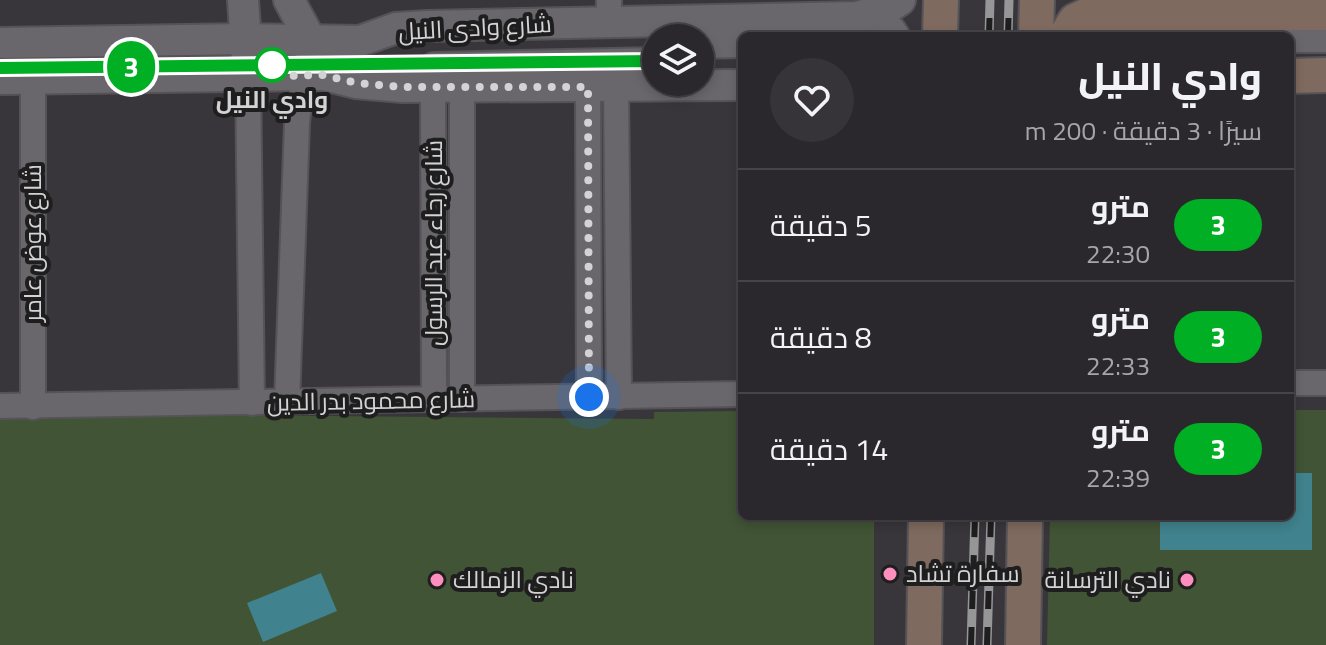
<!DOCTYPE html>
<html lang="ar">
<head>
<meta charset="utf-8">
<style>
  body { margin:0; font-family:"Titillium Web",Cairo,sans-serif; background:#363438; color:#f1f3f6; direction:rtl; height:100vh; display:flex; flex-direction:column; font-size:30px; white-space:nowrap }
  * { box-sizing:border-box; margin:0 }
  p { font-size:26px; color:#a5a6a9 }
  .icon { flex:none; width:44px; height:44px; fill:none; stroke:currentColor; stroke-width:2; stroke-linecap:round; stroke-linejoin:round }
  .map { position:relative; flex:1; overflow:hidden; direction:ltr }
  .panel { position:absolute; left:738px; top:32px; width:556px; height:488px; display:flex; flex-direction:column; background:#2a282c; border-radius:12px; box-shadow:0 4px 12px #0003,0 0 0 2px #464448; direction:rtl }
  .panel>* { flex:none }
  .badge { padding:0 16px; border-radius:26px; font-size:28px; line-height:52px }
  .controls { position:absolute; left:642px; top:24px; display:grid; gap:16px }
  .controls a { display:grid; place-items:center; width:72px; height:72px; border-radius:50%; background:#2a282c; box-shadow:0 4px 12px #0003,0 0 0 2px #464448; font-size:40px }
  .you { position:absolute; width:40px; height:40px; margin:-20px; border:6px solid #fff; border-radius:50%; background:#1a73e8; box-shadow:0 0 0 12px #1a73e833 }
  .map>.badge { position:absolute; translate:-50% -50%; box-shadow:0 0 0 4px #fff }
  .round { display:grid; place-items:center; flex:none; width:84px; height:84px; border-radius:42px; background:#363438 }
  .headline { display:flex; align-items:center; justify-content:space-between; height:136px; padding:0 32px }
  h1 { font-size:38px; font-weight:800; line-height:60px }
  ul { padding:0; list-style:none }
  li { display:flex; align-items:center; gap:24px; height:112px; padding:0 32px; border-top:2px solid #464448 }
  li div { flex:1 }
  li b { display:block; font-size:30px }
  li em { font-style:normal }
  li .badge { min-width:88px; font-weight:700; text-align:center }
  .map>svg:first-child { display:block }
</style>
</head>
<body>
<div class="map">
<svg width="1326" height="645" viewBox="0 0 1326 645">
  <rect width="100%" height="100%" fill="#38363a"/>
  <g fill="#415435">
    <polygon points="1290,410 1326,410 1326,645 1047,645 1050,516 1290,516"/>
    <polygon points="742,411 742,516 874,516 874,645 0,645 0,413 654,419 654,412"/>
  </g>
  <g fill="#40828d">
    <polygon points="1290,473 1312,473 1312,550 1160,550 1160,516 1290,516"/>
    <polygon points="321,573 337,611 263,642 247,603"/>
  </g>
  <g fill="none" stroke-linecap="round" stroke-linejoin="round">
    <defs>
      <g id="minor">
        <polyline points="609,0 609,23"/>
        <polyline points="248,76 252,403"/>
        <polyline points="616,86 619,397"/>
        <polyline points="433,87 434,400"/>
        <polyline points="462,87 462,399"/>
        <polyline points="588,87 589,397"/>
        <polyline points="1290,383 1326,383"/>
        <path d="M287,402L297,123C299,94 309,68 310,39"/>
        <polyline points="0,406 742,394"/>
        <polyline points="33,407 33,79"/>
      </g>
      <g id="tertiary">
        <polyline points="243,0 247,58"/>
        <polyline points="289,0 310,39"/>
        <path d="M858,17C874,18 885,21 894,36"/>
        <polyline points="1290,37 1326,37"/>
        <polyline points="0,43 245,39 360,41 396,28 427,26 858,17 891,6 900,0"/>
        <polyline points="700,43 742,42"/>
        <polyline points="434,68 656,63"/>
        <polyline points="0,79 324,75 356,83 403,87 742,85"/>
      </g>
      <g id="secondary">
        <polyline points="940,36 941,0"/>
        <polyline points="1036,36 1037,0"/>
        <polyline points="1066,36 1075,21 1092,13 1326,13"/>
        <polyline points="1290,76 1326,75"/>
        <polyline points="924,645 926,516"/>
        <polyline points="1023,645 1025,516"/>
      </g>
    </defs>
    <use href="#minor" stroke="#555357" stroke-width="28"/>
    <use href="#tertiary" stroke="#555357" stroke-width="34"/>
    <use href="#secondary" stroke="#555357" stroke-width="38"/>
    <use href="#minor" stroke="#69676c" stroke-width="24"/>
    <use href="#tertiary" stroke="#69676c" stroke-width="30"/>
    <use href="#secondary" stroke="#7e6a5e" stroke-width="34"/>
    <defs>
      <g id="rail">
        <polyline points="989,36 990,0"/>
        <polyline points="1008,36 1009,0"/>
        <polyline points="971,645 975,516"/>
        <polyline points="987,645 991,516"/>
      </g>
    </defs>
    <use href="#rail" stroke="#969598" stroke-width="9"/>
    <use href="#rail" stroke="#1e1e1f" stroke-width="6" stroke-dasharray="18" stroke-linecap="butt"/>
  </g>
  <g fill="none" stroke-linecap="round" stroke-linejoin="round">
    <defs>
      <polyline id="line" points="0,68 656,61"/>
    </defs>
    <use href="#line" stroke="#fff" stroke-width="18"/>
    <use href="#line" stroke="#00af23" stroke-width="12"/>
    <polyline stroke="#d3d2d4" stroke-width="8" stroke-dasharray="0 14.4" points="272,65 277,76 324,75 356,83 403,87 588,87 589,397"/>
  </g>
  <circle fill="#fff" stroke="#00af23" stroke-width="4" cx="272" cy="65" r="16"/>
  <g fill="#fd8ebe" stroke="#1e1e1f" stroke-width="3">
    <circle cx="890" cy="574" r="8"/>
    <circle cx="437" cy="580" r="8"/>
    <circle cx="1187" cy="580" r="8"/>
  </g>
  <g text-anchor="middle" stroke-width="8" stroke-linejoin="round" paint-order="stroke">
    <g font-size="24" fill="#d3d2d4" stroke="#1e1e1f">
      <text transform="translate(475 28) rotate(-3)" y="8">شارع وادى النيل</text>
      <text transform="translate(33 243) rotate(-90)" y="8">شارع عوض عامر</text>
      <text transform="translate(434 243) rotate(-90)" y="8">شارع رجاء عبد الرسول</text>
      <text transform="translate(371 401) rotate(-1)" y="8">شارع محمود بدر الدين</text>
    </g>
    <g font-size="24" font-weight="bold" fill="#d3d2d4" stroke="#1e1e1f">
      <text x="272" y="108">وادي النيل</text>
    </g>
    <g font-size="24" fill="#d3d2d4" stroke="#1e1e1f" text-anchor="start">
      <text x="906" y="582">سفارة تشاد</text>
      <text x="453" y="588">نادي الزمالك</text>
      <text x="1171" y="588" text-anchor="end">نادي الترسانة</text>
    </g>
  </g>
</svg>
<div class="controls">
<a><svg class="icon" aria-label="layers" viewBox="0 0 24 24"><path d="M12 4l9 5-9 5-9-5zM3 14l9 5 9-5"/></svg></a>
</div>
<div class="you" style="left:589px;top:397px"></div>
<b class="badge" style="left:131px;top:67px;background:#00af23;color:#fff">3</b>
<section class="panel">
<div class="headline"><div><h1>وادي النيل</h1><p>سيرًا · 3 دقيقة · 200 m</p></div><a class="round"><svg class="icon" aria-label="heart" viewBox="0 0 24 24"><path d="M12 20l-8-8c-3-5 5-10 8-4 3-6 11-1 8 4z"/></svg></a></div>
<ul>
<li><span class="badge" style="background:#00af23;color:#fff">3</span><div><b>مترو</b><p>22:30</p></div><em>5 دقيقة</em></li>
<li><span class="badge" style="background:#00af23;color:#fff">3</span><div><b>مترو</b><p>22:33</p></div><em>8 دقيقة</em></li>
<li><span class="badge" style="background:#00af23;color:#fff">3</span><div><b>مترو</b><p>22:39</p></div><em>14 دقيقة</em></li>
</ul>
</section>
</div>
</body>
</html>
